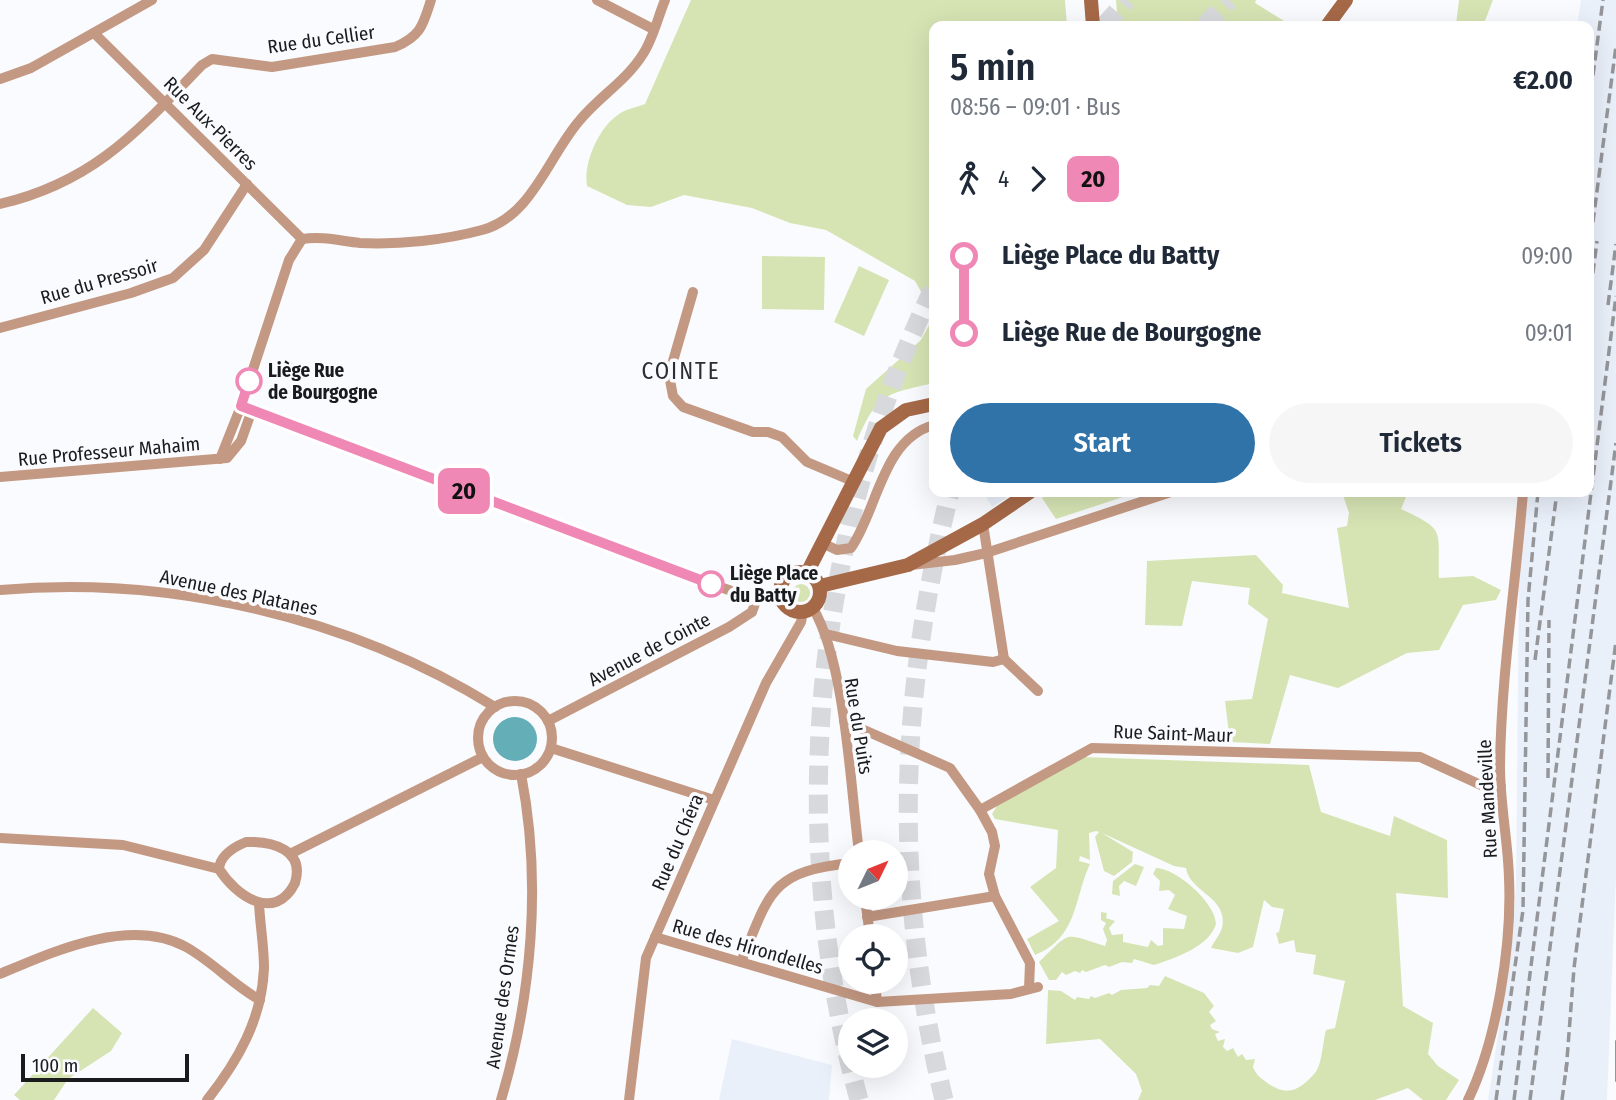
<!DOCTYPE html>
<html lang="en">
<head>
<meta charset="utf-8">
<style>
  body { margin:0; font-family:"Fira Sans Condensed",sans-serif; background:#f6f6f7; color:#1f2937; height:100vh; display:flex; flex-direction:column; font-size:26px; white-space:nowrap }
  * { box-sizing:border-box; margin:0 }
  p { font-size:23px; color:#747a83 }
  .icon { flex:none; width:38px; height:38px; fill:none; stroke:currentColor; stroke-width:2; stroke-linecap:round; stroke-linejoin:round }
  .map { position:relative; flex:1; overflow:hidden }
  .drawer { position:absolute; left:929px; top:21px; width:665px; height:476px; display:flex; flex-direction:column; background:#fff; border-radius:14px; box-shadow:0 7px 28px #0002 }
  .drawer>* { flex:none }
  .badge { padding:0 14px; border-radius:10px; font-size:24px; line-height:46px }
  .needle { width:46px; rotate:47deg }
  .tools { position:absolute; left:838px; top:840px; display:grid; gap:14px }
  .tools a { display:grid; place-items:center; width:70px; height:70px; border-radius:50%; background:#fff; box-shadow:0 7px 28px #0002; font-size:35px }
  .scale { position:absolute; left:21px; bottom:18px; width:168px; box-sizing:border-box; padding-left:7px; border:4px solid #1a1b1d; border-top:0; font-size:19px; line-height:24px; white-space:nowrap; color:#1a1b1d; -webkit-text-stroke:5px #fafbfe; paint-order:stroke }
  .map>.badge { position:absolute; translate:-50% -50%; box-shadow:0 0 0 4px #fff }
  .legs { display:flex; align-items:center; gap:10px; height:77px; padding:0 21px; font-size:23px }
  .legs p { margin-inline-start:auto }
  .overview { display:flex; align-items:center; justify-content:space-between; height:119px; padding:0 21px }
  h1 { font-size:38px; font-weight:600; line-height:52px }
  .button { display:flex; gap:14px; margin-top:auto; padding:14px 21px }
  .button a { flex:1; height:80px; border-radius:42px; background:#3073a9; color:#fff; font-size:28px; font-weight:600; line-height:80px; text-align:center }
  .button a+a { background:#f6f6f7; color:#1f2937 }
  ul { padding:0 21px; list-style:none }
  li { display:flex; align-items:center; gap:24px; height:77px; font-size:26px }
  li i { display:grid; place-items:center; width:10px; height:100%; margin:0 9px; background:currentColor }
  li i::after { content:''; width:18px; height:18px; margin:-9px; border:5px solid; border-radius:50%; background:#fff }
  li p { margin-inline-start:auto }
  li:first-child i { background:linear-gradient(#0000 50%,currentColor 0) }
  li:last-child i { background:linear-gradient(currentColor 50%,#0000 0) }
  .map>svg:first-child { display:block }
</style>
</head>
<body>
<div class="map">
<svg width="1616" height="1100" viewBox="0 0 1616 1100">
  <rect width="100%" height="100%" fill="#fafbfe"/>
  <g fill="#eaf0fa">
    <polygon points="1581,0 1616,0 1616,876 1607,1100 1488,1100 1512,944 1516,886 1519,579 1525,492 1589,492 1589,26 1577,26"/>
    <polygon points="983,492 1015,492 992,507"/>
    <polygon points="732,1039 832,1065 829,1100 719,1100"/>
  </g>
  <g fill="#d6e4b4">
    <path d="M691,0H1065L1067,26H934V133L928,149L934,136V314L915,281L826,230L790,223L752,208L684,195L651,207L627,205L587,186C583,163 599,127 619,114C626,109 637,107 645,104Z"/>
    <polygon points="1116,0 1256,0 1255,3 1292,26 1118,26"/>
    <polygon points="1459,0 1493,0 1483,26 1456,25"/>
    <polygon points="762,256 825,257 824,310 762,309"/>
    <polygon points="859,266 889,280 864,336 834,322"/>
    <path d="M934,316V383C885,394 877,394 857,441L853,436L866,389L921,340Z"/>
    <polygon points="1050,492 1138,492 1056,519 1042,498"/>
    <path d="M1342,492H1408L1401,509C1448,531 1437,529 1439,578L1473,576L1501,590L1496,600L1463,605L1439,650L1407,653L1338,688L1290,675L1270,744L1230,742L1225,701L1252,699L1268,619L1248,604L1250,588L1192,581L1182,626L1145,625L1147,561L1256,555L1283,585L1282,593L1349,608L1337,528L1347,526L1349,513Z"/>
    <circle cx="801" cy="593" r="9"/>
    <path d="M1083,757L1309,765L1321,812L1390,836L1394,816L1447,840L1448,898L1396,893L1403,1006L1433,1023L1428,1054L1438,1066L1459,1080L1446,1100H1423L1408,1088L1375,1100H1138L1142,1091L1136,1074L1100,1039L1046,1044L1048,990L1061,991L1075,1000L1077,997L1089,999L1091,996L1095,998L1109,993L1112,995L1121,990L1147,988L1150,985L1159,986L1165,976L1204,993L1214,1006L1209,1012L1216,1021L1210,1025L1212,1029L1220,1032L1215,1034L1218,1041L1225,1039L1223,1047L1227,1051L1233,1048L1238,1057L1242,1054L1246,1060L1255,1059L1253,1067C1256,1075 1260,1077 1266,1082C1287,1098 1300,1090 1315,1073C1322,1065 1323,1041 1326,1030L1335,1028L1345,981L1313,974L1316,955L1296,952L1294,940L1279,944L1276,933L1279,932L1284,909L1272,907L1264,900L1253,947L1238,953L1211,948C1214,941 1220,935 1222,928C1229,897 1189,892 1186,868L1174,866L1102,833L1133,852L1132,862L1114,876L1104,871L1095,837L1099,832L1096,831L1089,833L1090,860L1080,856L1079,861L1090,864C1074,898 1078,938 1035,955L1027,939L1059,921L1030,887L1056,868L1058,830L995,819L992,814L997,806Z"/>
    <polygon points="1135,864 1144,867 1136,886 1124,881 1119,886 1120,896 1112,894 1113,881"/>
    <path d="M1156,868C1176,868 1216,903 1216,924C1209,947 1175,958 1154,965L1134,959L1132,963L1122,962L1109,967L1105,965L1086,972L1082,970L1080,973L1075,971L1066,975L1062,972L1056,980H1049L1039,962C1072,930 1063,933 1105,946L1107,940L1103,929L1106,923L1101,920V912L1107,913L1106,918L1115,921L1109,928L1112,935L1123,934V942L1148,947L1151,940L1158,946L1163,945V928L1184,929L1187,916L1168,909L1175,895L1169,890L1159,891L1160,881L1153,874Z"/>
    <polygon points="93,1008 122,1033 111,1051 68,1079 54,1100 20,1100 14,1095"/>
  </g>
  <circle fill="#64aeb8" cx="515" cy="739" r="22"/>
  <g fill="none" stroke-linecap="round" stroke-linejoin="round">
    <g stroke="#d8d9dc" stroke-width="19" stroke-dasharray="19 10" stroke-linecap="butt">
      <polyline points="1104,26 1127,0"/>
      <polyline points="1205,26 1229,0"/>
      <path d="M859,1100C785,833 813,536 934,287"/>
      <path d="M944,1100C893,888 898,702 950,492"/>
    </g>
    <g stroke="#c49983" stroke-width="10">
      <polyline points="597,0 653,29"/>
      <polyline points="94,33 302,239"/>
      <polyline points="0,79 31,68 152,0"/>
      <path d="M0,204C94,182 138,131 202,65L212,59L272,67L395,47C421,36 423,25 431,0"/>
      <polyline points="693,292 669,375 673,396 683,407 753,432 768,432 782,437 807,462 852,481"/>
      <polyline points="0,328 131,293 173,278 204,250 247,184"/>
      <polyline points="241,406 683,574 743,595 780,596"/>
      <path d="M220,459L241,406L289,260L302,239C323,236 340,241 360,243C399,245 445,240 482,230C532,217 549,155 580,120C599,97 627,80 643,54C653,39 658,17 665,0"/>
      <polyline points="0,477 227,458 241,441 252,410"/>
      <polyline points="983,524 1004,659"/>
      <path d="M822,543L837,550L851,548C878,509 882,439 934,425"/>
      <polyline points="911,565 955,560 986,553 1171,492"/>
      <path d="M0,590C170,575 350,617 495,707"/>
      <path d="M813,608C846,665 850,785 859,852"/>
      <polyline points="826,634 897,651 993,662 1004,659"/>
      <polyline points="1004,659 1038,691"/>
      <circle cx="515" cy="738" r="37"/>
      <polyline points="548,721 729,627 752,612 757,598"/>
      <polyline points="844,721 950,768 980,810 992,832 995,846 989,874 995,896 1030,963 1029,989"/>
      <polyline points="551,748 714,800"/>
      <polyline points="980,810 1092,748 1420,757 1483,786 1501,786"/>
      <polyline points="0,838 123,845 219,869"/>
      <path d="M246,842C273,841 305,850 295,883C275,923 236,896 219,869C220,855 234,847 246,842Z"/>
      <polyline points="292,853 483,757"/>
      <polyline points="865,898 870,936"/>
      <polyline points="867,917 995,896"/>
      <polyline points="655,937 877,1002 1011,994 1038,987"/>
      <path d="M741,962C770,892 770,872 850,863"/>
      <path d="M0,974C52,952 130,916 186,947C213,962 233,985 260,1000"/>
      <polyline points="875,982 877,1002"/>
      <path d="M207,1100C238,1061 262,1019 264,968C264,946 260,925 259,903"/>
      <path d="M501,1100C532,996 542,881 521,774"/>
      <polyline points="629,1100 646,958 766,683 801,622 803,612"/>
      <path d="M1468,1100C1497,1040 1512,945 1509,878C1508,841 1500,804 1500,767C1501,675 1516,583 1523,492"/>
    </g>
    <g stroke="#a66948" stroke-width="14">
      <polyline points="1091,0 1093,26"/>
      <polyline points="1327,26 1346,0"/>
      <circle cx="800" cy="592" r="20"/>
      <polyline points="807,573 881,428 906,410 934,404"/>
      <polyline points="820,586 908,565 983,524 1030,492"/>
    </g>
    <polyline stroke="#959699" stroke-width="2" points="1616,1041 1616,1081"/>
    <g stroke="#959699" stroke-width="3.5" stroke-dasharray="10 5" stroke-linecap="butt">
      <polyline points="1589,105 1603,0"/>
      <polyline points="1589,252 1616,46"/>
      <polyline points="1589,303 1597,241"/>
      <polyline points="1608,305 1616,244"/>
      <polyline points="1535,660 1557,492"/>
      <polyline points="1548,778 1549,620"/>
      <polyline points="1566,1072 1574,968 1616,641"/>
      <polyline points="1496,1100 1523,910 1528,600 1538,492"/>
      <polyline points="1514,1100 1616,296"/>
      <polyline points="1530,1100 1616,443"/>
      <polyline points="1562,1100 1567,1062"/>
    </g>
  </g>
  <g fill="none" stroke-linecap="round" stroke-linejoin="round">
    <defs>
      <polyline id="line-1" points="249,381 241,406 711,584"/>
    </defs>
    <use href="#line-1" stroke="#fff" stroke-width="16"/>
    <use href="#line-1" stroke="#f088b6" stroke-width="10"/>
  </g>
  <g fill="#fff" stroke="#f088b6" stroke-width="3.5">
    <circle cx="249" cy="381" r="12"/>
    <circle cx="711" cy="584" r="12"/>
  </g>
  <g text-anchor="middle" stroke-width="7" stroke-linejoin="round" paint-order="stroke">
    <g font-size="19" fill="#1a1b1d" stroke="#fafbfe">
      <text transform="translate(321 39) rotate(-8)" y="7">Rue du Cellier</text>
      <text transform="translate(211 123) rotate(45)" y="7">Rue Aux-Pierres</text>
      <text transform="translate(99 281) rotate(-16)" y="7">Rue du Pressoir</text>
      <text transform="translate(109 451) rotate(-5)" y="7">Rue Professeur Mahaim</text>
      <text transform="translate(239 592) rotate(12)" y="7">Avenue des Platanes</text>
      <text transform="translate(649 649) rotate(-28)" y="7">Avenue de Cointe</text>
      <text transform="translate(859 726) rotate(81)" y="7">Rue du Puits</text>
      <text transform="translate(1173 733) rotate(2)" y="7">Rue Saint-Maur</text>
      <text transform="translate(1487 799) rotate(-93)" y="7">Rue Mandeville</text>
      <text transform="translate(677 842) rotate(-67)" y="7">Rue du Chéra</text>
      <text transform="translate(748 946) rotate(16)" y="7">Rue des Hirondelles</text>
      <text transform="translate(502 997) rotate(-82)" y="7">Avenue des Ormes</text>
    </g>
    <g font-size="19" font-weight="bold" fill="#1a1b1d" stroke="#fafbfe" text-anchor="start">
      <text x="268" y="377">Liège Rue<tspan x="268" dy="22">de Bourgogne</tspan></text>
      <text x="730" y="580">Liège Place<tspan x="730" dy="22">du Batty</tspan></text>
    </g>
    <g font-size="23" letter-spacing="2" fill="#2b2e33" stroke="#fafbfe">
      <text x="681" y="379">COINTE</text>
    </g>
  </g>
</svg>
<div class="tools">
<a><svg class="needle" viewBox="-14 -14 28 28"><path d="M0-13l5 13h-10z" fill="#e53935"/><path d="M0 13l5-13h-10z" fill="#747a83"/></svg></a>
<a><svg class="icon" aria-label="locate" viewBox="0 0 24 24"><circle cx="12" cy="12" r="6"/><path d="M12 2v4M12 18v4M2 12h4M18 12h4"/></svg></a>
<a><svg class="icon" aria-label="layers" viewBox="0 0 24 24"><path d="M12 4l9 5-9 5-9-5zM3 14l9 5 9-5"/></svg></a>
</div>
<div class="scale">100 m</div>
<b class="badge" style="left:464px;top:491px;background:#f088b6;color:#111">20</b>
<section class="drawer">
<div class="overview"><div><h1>5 min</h1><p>08:56 – 09:01 · Bus</p></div><b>€2.00</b></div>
<div class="legs"><svg class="icon" aria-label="walk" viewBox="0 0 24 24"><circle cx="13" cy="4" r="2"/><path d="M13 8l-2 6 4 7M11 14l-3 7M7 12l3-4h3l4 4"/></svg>4<svg class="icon" aria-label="forward" viewBox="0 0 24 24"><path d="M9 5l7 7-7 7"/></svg><b class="badge" style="background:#f088b6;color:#111">20</b></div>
<ul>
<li><i style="color:#f088b6"></i><b>Liège Place du Batty</b><p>09:00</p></li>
<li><i style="color:#f088b6"></i><b>Liège Rue de Bourgogne</b><p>09:01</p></li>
</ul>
<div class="button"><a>Start</a><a>Tickets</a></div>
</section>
</div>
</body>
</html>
